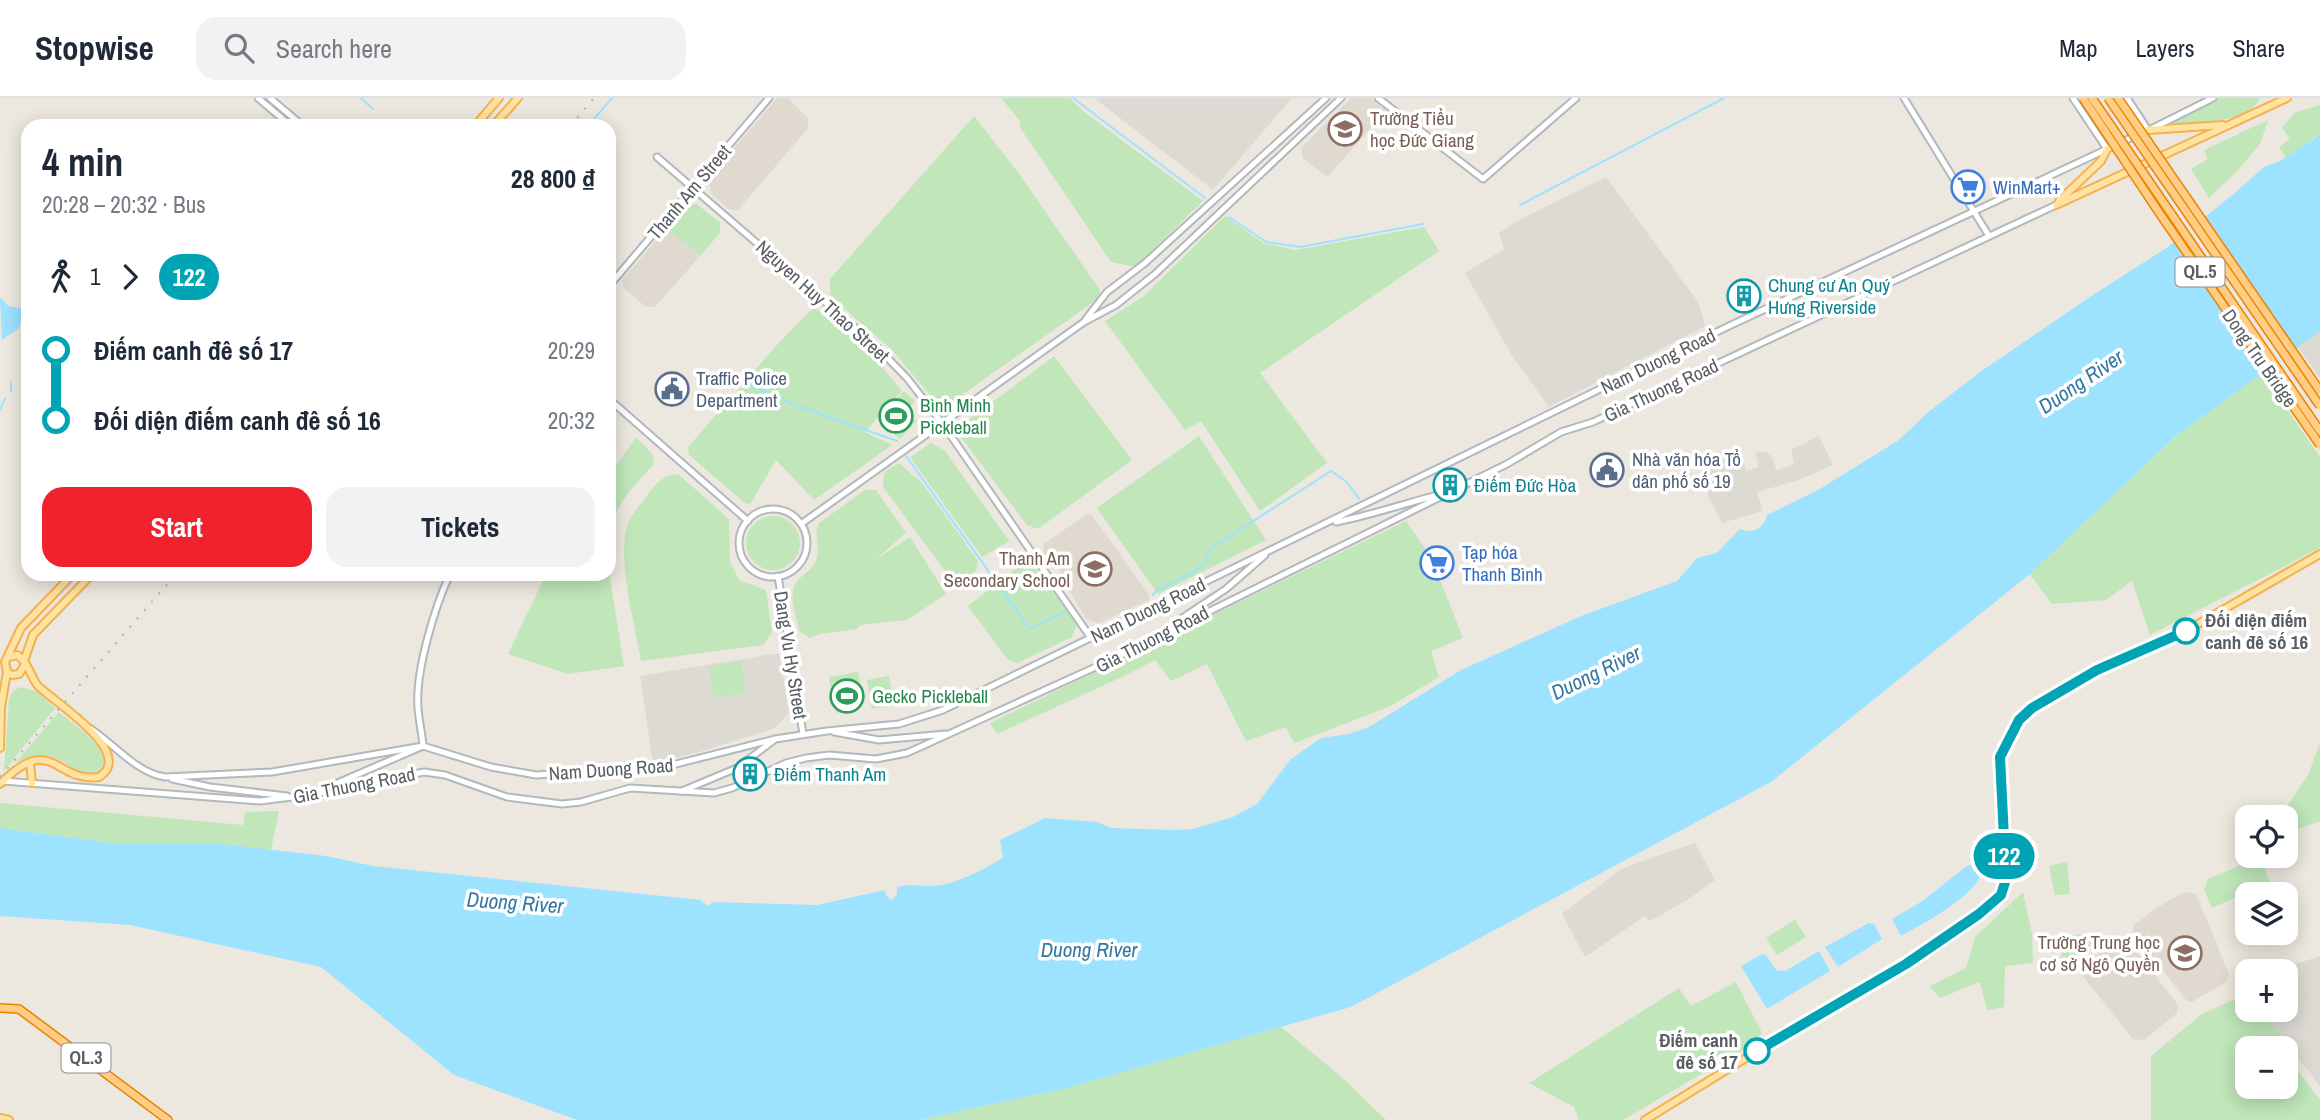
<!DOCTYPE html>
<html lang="en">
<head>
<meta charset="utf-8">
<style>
  body { margin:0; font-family:"Archivo Narrow",sans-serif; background:#f2f2f3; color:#1f2937; height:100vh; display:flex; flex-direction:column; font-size:26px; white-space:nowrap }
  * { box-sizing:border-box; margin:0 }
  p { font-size:23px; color:#747a83 }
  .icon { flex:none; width:38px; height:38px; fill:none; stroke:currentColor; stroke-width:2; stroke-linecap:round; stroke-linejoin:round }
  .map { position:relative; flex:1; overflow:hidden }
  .panel { position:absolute; left:21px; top:21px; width:595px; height:462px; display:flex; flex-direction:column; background:#fff; border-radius:21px; box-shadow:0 4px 18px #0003 }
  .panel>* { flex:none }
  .badge { padding:0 14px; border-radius:23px; font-size:24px; line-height:46px }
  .buttons { position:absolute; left:2235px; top:707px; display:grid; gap:14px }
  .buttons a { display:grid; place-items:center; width:63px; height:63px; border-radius:14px; background:#fff; box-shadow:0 4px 18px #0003; font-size:35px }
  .map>.badge { position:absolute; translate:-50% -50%; box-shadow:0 0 0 4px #fff }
  .legs { display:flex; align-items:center; gap:10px; height:77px; padding:0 21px; font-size:23px }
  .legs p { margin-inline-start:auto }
  .headline { display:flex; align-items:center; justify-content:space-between; height:119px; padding:0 21px }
  h1 { font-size:38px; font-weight:700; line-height:52px }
  .primary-button { display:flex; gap:14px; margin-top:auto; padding:14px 21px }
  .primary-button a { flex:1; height:80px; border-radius:21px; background:#f0222e; color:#fff; font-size:28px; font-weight:700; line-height:80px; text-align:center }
  .primary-button a+a { background:#f2f2f3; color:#1f2937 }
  ul { padding:0 21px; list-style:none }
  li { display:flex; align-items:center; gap:24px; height:70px; font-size:26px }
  li i { display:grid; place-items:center; width:10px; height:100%; margin:0 9px; background:currentColor }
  li i::after { content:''; width:18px; height:18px; margin:-9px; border:5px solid; border-radius:50%; background:#fff }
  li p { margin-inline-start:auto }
  li:first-child i { background:linear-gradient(#0000 50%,currentColor 0) }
  li:last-child i { background:linear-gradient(currentColor 50%,#0000 0) }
  header { display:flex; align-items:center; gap:42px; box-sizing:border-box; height:98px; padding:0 35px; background:#fff; border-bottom:2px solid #e0e1e3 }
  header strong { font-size:33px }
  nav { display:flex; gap:38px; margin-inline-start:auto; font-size:24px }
  .search { width:490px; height:63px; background:#f2f2f3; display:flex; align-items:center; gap:18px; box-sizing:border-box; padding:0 24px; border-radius:21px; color:#747a83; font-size:26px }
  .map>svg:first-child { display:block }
</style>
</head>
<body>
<header>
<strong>Stopwise</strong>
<div class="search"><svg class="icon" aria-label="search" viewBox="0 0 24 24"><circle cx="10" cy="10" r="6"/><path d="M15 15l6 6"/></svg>Search here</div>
<nav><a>Map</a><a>Layers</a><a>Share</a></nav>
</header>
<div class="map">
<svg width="2320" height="1022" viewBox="0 0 2320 1022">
  <rect width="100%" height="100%" fill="#ece8df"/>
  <g fill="#dddad4">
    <polygon points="1094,0 1292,0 1213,92"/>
    <polygon points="1606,79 1699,205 1705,228 1549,309 1511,256 1465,175 1504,151 1499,135 1517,123"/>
    <polygon points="2320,233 2320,280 2298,249"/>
    <polygon points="1819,338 1833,367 1799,382 1757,394 1763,413 1722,425 1708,398 1708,370 1711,357 1721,354 1741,353 1746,373 1759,369 1755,355 1766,354 1771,358 1777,372 1794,366 1791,352"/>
    <polygon points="779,555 789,615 775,630 703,653 653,665 640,578"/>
    <polygon points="1695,745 1715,782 1687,802 1650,823 1645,818 1585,859 1562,816 1623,770"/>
    <polygon points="2119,839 2127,841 2178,907 2177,915 2144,942 2133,941 2081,876 2083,868"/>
    <polygon points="2320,858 2320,988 2260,912 2286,912 2286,873 2275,873"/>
  </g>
  <g fill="#dfd9d0">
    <polygon points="777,0 788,0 808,20 808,30 738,112 728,111 711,95 708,81"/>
    <polygon points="1351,0 1370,0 1386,13 1327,79 1302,59 1302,49"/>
    <polygon points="667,130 700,158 655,209 646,209 624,190 622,182"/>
    <polygon points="1087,416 1091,416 1149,497 1149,502 1099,525 1086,521 1060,477 1060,464 1048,464 1043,460 1043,455 1044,446"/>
    <polygon points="2184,794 2196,796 2229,876 2226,884 2192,904 2187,903 2133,834 2133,828 2155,811"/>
  </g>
  <g fill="#c0e6ba" fill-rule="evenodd">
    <polygon points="1001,0 1070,0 1083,13 1203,103 1135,169 1111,164 1019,28 1021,24"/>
    <path d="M2216,0H2260C2250,27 2188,24 2164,26Z"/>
    <polygon points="2320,7 2320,36 2286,60 2279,49 2290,41 2282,30 2294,15"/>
    <polygon points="974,18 1017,73 1100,192 1099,200 949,306 935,303 892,252 830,198 830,181"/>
    <polygon points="2268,22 2260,46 2238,72 2209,100 2191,71 2208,61 2204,52"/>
    <polygon points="697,106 720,125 720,135 700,158 667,130 688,107"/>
    <polygon points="1225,118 1263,145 1295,152 1424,129 1439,153 1260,275 1327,365 1260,413 1201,323 1185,332 1105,223 1144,198"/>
    <polygon points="814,209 869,254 902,293 865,334 892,347 814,402 776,362 751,405 746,406 689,357 688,349 776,248"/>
    <polygon points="1054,258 1132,362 1038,431 1027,427 961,339 959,329"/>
    <polygon points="2262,275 2320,359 2320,450 2150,537 2132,483 2106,502 2052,506 2030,476 2176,338"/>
    <polygon points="904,293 915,303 905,314 916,323 900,341 878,322"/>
    <polygon points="1199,338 1266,442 1158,496 1097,410"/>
    <path d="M636,339L653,357L654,366C634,387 616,406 609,434V363L616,368Z"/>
    <polygon points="931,345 945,353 1009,443 982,459 910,359"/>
    <polygon points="899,365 923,386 978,463 976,473 956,485 951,481 883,389 884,374"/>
    <path d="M678,376L729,421L730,463L739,482L766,492L772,534L763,547L641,563C635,527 615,456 629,423C633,414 642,405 648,396C656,385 664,377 678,376Z"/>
    <path d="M865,392H876L906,435L875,462L910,439L946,496L907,522L860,527L857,531L820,536L810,540L800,534C797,522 789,501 794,489C799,476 815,473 817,458C820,446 813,436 819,425Z"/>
    <circle cx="773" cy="445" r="27"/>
    <polygon points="1406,423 1431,459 1463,540 1431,553 1439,579 1389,609 1294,645 1286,629 1246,643 1207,566 1171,583 1155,562 1122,579 997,636 990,625"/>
    <polygon points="1026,462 1032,465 1077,526 1072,539 1018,565 1008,562 968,508"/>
    <polygon points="609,474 624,568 568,576 508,556 546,476 609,476"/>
    <polygon points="741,563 745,592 743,595 717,599 713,595 709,572 712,568"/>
    <polygon points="858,574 863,602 849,605 850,612 836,615 829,579"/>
    <polygon points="889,578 894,607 872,611 867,582"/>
    <polygon points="20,589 36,593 55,610 4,673 9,601 12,594"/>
    <path d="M59,614C74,627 99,642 105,663L97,675C79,681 67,662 50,658C39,656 27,661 16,664Z"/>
    <polygon points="2320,645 2320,723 2288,735 2286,719 2282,716 2308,677"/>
    <polygon points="0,705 243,727 245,714 279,713 271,752 222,746 118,746 0,730"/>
    <polygon points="2260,759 2270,784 2212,810 2204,792 2208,781"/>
    <polygon points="2067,764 2070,796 2055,797 2049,768"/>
    <polygon points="2023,794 2032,836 2033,865 2005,868 2004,909 1987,912 1980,884 1940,900 1930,888 1966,870 1975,839"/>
    <polygon points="1795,822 1806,839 1777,857 1766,840"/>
    <polygon points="2092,836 2103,838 2057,872 2067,837"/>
    <polygon points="1736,884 1762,935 1754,945 1623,1022 1579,1022 1574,1009 1529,985 1679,890 1691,908"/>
    <path d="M2247,896V912H2260L2294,955L2288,960L2320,1002V1022H2151V958L2202,916ZM2247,950H2286V989H2247Z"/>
    <polygon points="1281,929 1343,980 1386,1022 919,1022 1067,990"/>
  </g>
  <g fill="#9de2ff">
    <path d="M2320,37V233L2176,338L2030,476L1771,684L1351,909L1067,990L919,1022H577L454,977L321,869L130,827L0,818V730L118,746H222L326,758L373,768L701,802L707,808L713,804L817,807L885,792L886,798L892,802L897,796V789C912,785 916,788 930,788C952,789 984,771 1003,760L1000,742L1045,720L1097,724L1111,730L1173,732L1193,731L1233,719L1257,706L1290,662L1321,640L1349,636L1369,629L1461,572L1581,518L1677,483L1697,460L1717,455L1740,431C1753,436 1764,431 1767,417L1818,392L1899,342L1927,315L1983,272L2096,195L2168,149L2236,94L2264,69L2280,63Z"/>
    <polygon points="0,199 8,208 25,211 19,230 2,242"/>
    <path d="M1984,762C1988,793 1924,825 1901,838L1892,821L1921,804L1967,768Z"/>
    <polygon points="1869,825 1874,826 1882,841 1838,869 1825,849"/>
    <polygon points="1819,853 1830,873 1767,911 1741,868 1762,856 1766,857 1776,872 1785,873"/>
  </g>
  <polygon fill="#ece8df" points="2204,116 2298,253 2267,276 2173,141"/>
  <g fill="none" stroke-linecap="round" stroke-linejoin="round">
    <g stroke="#9de2ff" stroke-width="2">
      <polyline points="361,0 373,11"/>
      <polyline points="1073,0 1205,100"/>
      <polyline points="588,28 612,0"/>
      <polyline points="1520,107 1724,0"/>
      <polyline points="1229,119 1266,144 1300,149 1423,126"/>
      <polyline points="744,285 793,306 897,343"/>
      <polyline points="11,294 11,284"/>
      <polyline points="0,312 5,300"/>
      <polyline points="906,358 1030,531 1064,514"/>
      <polyline points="1153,497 1157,492 1192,475 1204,466 1210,451 1331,373 1347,384 1359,401"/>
    </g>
    <defs>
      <g id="secondary">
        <polyline points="258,0 291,28"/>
        <polyline points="270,0 303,28"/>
        <polyline points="1378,0 1483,81 1576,0"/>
        <polyline points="1904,0 1989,138"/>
        <polyline points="2073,0 2107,51"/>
        <polyline points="2127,0 2148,32"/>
        <polyline points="2149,32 2213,0"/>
        <polyline points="657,59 875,247 907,280 942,325 1091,540"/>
        <polyline points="609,188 769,0"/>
        <polyline points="1086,221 1107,194 1145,165 1326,0"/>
        <polyline points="609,301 748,423"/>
        <circle cx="773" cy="445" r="34"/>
        <path d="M1336,424C1372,417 1406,405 1441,396"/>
        <polyline points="801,426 1084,224 1116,207 1155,176 1341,0"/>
        <polyline points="778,478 803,636"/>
        <polyline points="1167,530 1226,491 1265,457"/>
        <path d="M91,631C115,647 137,675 165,679L272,674L423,648L491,669L536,677L664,669L775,641L827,633L899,626L943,612L1729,228L2137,37"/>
        <polyline points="834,634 879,642 946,636"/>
        <polyline points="172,681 210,689 287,698"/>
        <polyline points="3,683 260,703 308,697 424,674 445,677 507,699 562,706 581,704 630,690 714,695 732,690 786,665 806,660 829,657 876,661 907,655 1111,562 1507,366 1561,334 1593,324 1642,301 2056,107"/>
        <path d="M319,693L423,648C422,635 419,623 418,610C415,574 435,508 450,476"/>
        <polyline points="682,693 737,670 774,642"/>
      </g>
      <g id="primary">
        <polyline points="475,28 499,0"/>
        <polyline points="493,28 518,0"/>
        <polyline points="2148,32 2223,27"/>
        <polyline points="2059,103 2101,63 2107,51"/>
        <polyline points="2056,107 2287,0"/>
        <polyline points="24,563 33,537 92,476"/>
        <polyline points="7,574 12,577 19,576 25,567"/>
        <polyline points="0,650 1,609 7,574 5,564 21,530 73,476"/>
        <polyline points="30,664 32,685"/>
        <path d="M0,686C53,633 54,685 99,679C137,655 53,603 38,588C30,578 28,563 17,557L9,559"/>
        <polyline points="0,1020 9,1022"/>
        <polyline points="1645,1022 1772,944 1906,866 1979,816 2001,797 2006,781 2000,659 2019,622 2032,610 2097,572 2186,533 2320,456"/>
      </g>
      <polyline id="highway" points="0,910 19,911 168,1022"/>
    </defs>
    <use href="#secondary" stroke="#b3b8bd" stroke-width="9"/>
    <use href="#primary" stroke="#f7b04e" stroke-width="10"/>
    <use href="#highway" stroke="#ec8100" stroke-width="10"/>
    <use href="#secondary" stroke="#fff" stroke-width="5"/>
    <use href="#primary" stroke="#ffe3a2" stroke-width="6"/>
    <use href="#highway" stroke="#ffce84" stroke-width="7"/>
    <g stroke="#b1b2b2" stroke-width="2" stroke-dasharray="2 9" stroke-linecap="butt">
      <polyline points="570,28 594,0"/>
      <polyline points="0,679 176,476"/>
    </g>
    <defs>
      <g id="highway-bridge">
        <polyline points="2083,0 2160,116 2320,347"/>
        <polyline points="2092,0 2320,333"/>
        <polyline points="2108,0 2320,308"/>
        <polyline points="2118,0 2320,293"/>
      </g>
    </defs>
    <use href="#highway-bridge" stroke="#ec8100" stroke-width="10" stroke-linecap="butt"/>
    <use href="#highway-bridge" stroke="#ffce84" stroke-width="7"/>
  </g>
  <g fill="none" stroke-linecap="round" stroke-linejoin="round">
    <defs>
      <polyline id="line-1" points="1757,953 1906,866 1979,816 2001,797 2006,781 2000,659 2019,622 2032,610 2097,572 2186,533"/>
    </defs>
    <use href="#line-1" stroke="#fff" stroke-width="16"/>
    <use href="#line-1" stroke="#00a4b4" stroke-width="10"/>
  </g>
  <defs>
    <symbol id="school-ring" viewBox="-11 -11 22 22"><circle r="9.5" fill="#fff" stroke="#8d6e63" stroke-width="1.5"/><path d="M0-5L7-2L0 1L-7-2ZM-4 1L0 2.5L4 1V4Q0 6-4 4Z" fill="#8d6e63"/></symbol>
    <symbol id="supermarket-ring" viewBox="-11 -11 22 22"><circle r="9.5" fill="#fff" stroke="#3f7fe0" stroke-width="1.5"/><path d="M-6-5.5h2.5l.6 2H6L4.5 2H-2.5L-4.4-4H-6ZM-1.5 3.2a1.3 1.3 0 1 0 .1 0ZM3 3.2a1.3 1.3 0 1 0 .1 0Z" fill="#3f7fe0"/></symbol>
    <symbol id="building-ring" viewBox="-11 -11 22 22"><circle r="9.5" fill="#fff" stroke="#0f9aa8" stroke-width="1.5"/><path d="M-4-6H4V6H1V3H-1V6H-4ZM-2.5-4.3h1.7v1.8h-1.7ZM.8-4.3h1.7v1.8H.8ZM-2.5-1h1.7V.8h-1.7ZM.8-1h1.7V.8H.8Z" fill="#0f9aa8"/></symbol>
    <symbol id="civic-ring" viewBox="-11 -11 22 22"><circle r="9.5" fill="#fff" stroke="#5c6f8a" stroke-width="1.5"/><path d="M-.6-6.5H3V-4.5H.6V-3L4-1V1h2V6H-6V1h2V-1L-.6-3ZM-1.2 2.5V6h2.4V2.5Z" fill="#5c6f8a"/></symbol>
    <symbol id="stadium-ring" viewBox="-11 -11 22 22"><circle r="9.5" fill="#fff" stroke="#2e9e5b" stroke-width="1.5"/><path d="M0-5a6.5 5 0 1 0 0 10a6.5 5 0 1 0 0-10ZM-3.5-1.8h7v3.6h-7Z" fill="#2e9e5b"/></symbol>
  </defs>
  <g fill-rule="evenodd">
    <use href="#school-ring" x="1326" y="12" width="38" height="38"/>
    <use href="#supermarket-ring" x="1949" y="70" width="38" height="38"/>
    <use href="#building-ring" x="1725" y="179" width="38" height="38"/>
    <use href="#civic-ring" x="653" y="272" width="38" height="38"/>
    <use href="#stadium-ring" x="877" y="299" width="38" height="38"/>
    <use href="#civic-ring" x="1588" y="353" width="38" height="38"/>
    <use href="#building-ring" x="1431" y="368" width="38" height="38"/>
    <use href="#supermarket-ring" x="1418" y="446" width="38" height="38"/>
    <use href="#school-ring" x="1076" y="452" width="38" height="38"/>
    <use href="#stadium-ring" x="828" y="579" width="38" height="38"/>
    <use href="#building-ring" x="731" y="657" width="38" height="38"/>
    <use href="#school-ring" x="2166" y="836" width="38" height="38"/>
  </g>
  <g fill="#fff" stroke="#00a4b4" stroke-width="3.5">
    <circle cx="2186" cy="533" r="12"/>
    <circle cx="1757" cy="953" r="12"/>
  </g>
  <g text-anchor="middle" stroke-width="7" stroke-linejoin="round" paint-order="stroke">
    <g fill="#fff" stroke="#8a8e90" stroke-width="2">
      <rect x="2175.5" y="159.5" width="49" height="29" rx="5"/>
      <rect x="61.5" y="945.5" width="49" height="29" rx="5"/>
    </g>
    <g font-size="18" font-weight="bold" fill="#585e61">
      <text x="2200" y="180">QL.5</text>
      <text x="86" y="966">QL.3</text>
    </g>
    <g font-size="19" fill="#785e54" stroke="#fff" text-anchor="end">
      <text x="1370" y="27" text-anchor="start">Trường Tiểu<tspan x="1370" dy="22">học Đức Giang</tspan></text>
      <text x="1070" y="467">Thanh Am<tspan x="1070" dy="22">Secondary School</tspan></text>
      <text x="2160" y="851">Trường Trung học<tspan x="2160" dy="22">cơ sở Ngô Quyền</tspan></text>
    </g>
    <g font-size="19" fill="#366cbe" stroke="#fff" text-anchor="start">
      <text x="1993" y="96">WinMart+</text>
      <text x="1462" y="461">Tạp hóa<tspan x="1462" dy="22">Thanh Bình</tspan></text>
    </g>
    <g font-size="19" fill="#585e61" stroke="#fff">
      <text transform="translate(689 94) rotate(-50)" y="7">Thanh Am Street</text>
      <text transform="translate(823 203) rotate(42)" y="7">Nguyen Huy Thao Street</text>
      <text transform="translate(2260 260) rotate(55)" y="7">Dong Tru Bridge</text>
      <text transform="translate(1658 263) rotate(-26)" y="7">Nam Duong Road</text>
      <text transform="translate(1661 292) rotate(-25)" y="7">Gia Thuong Road</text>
      <text transform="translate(1148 512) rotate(-26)" y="7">Nam Duong Road</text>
      <text transform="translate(1152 541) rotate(-27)" y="7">Gia Thuong Road</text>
      <text transform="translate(791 557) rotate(81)" y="7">Dang Vu Hy Street</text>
      <text transform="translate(611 671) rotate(-4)" y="7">Nam Duong Road</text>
      <text transform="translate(354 687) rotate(-11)" y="7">Gia Thuong Road</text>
    </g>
    <g font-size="19" fill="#0d838f" stroke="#fff" text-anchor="start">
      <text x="1768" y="194">Chung cư An Quý<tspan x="1768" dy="22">Hưng Riverside</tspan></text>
      <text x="1474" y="394">Điếm Đức Hòa</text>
      <text x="774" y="683">Điếm Thanh Am</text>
    </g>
    <g font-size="19" fill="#4e5e75" stroke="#fff" text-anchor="start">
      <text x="696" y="287">Traffic Police<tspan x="696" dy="22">Department</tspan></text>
      <text x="1632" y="368">Nhà văn hóa Tổ<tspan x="1632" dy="22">dân phố số 19</tspan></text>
    </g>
    <g font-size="19" fill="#27864d" stroke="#fff" text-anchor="start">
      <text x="920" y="314">Bình Minh<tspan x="920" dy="22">Pickleball</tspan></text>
      <text x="872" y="605">Gecko Pickleball</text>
    </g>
    <g font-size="19" font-weight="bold" fill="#585e61" stroke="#fff" text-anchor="start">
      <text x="2205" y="529">Đối diện điếm<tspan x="2205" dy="22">canh đê số 16</tspan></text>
      <text x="1738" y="949" text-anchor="end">Điếm canh<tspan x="1738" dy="22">đê số 17</tspan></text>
    </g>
    <g font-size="21" font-style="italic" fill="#3378a3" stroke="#fff">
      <text transform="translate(2081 284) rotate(-34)" y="7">Duong River</text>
      <text transform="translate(1596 575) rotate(-26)" y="7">Duong River</text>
      <text transform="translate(515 805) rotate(4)" y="7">Duong River</text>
      <text x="1089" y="859">Duong River</text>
    </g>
  </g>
</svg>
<div class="buttons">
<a><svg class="icon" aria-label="locate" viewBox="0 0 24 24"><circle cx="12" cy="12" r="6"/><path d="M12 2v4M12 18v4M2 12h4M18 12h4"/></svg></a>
<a><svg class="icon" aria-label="layers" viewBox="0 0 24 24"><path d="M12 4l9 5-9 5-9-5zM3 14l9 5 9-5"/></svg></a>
<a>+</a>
<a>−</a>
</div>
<b class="badge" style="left:2004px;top:758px;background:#00a4b4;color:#fff">122</b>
<section class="panel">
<div class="headline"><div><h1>4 min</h1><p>20:28 – 20:32 · Bus</p></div><b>28 800 ₫</b></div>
<div class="legs"><svg class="icon" aria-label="walk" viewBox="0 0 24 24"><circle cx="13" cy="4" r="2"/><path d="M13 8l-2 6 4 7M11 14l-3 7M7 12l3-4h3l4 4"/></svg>1<svg class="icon" aria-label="forward" viewBox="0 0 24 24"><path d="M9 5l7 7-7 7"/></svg><b class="badge" style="background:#00a4b4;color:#fff">122</b></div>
<ul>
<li><i style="color:#00a4b4"></i><b>Điếm canh đê số 17</b><p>20:29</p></li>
<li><i style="color:#00a4b4"></i><b>Đối diện điếm canh đê số 16</b><p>20:32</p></li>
</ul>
<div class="primary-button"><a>Start</a><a>Tickets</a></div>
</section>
</div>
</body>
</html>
